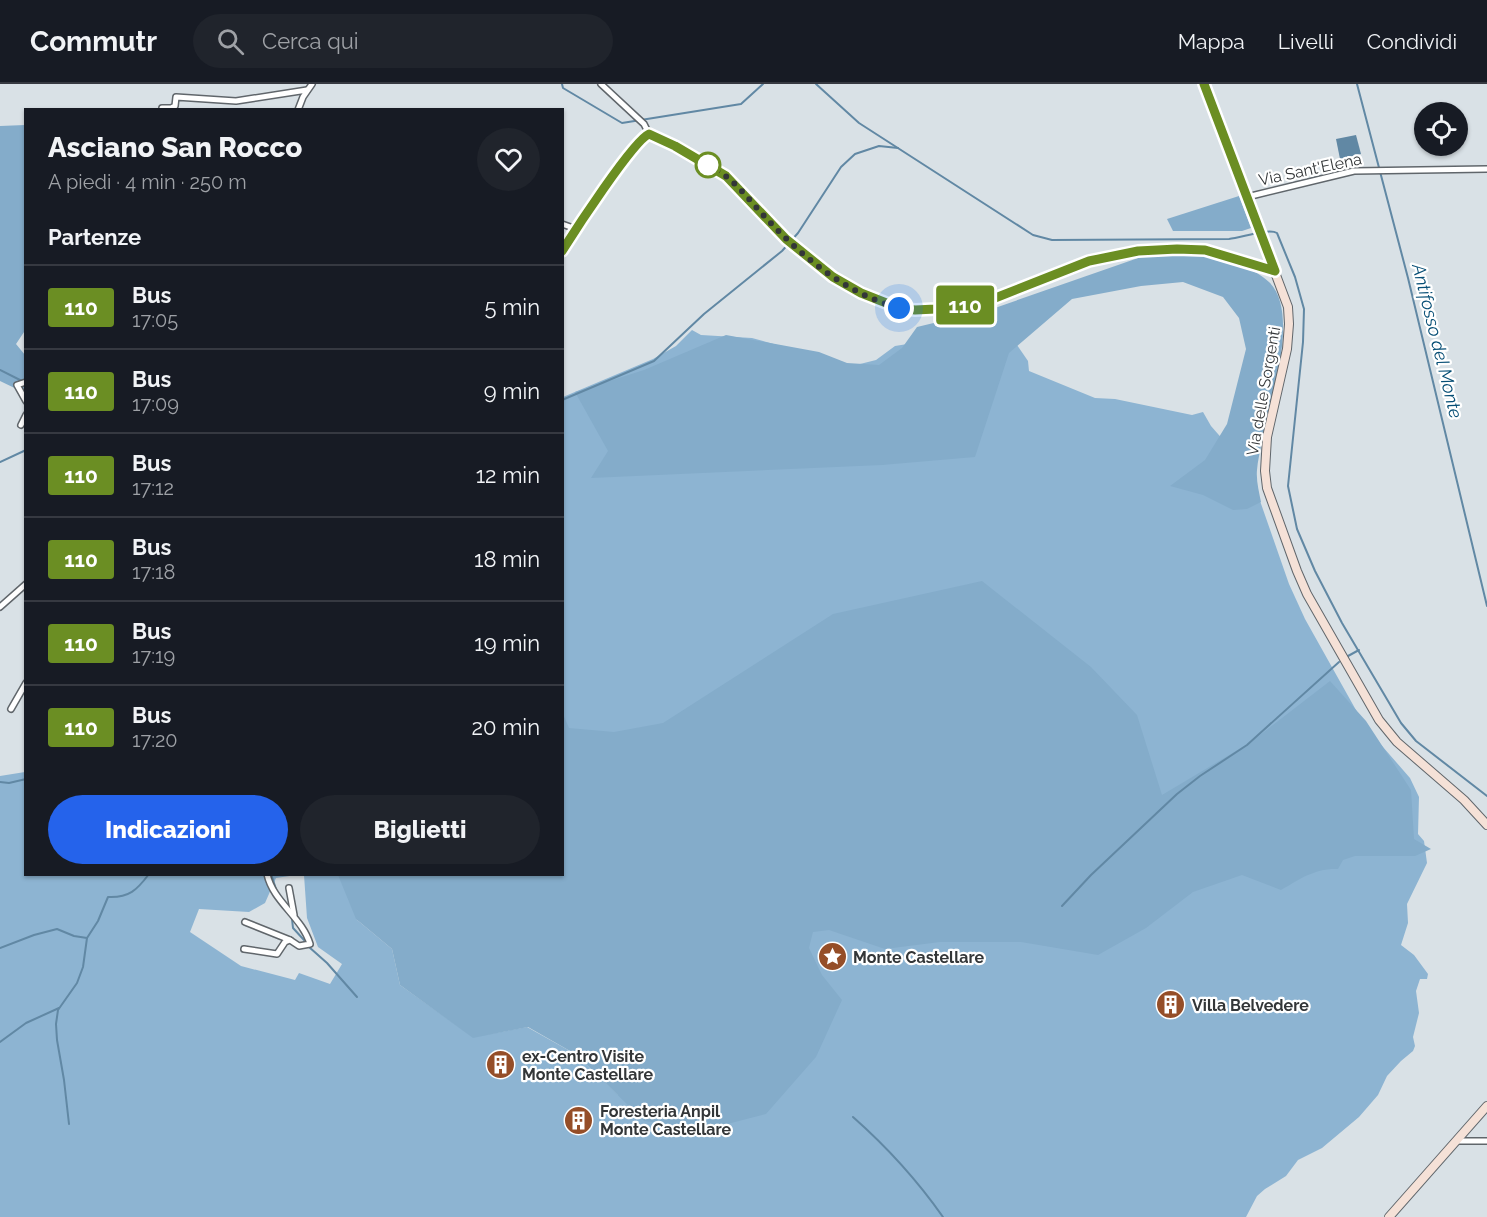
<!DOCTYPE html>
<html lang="it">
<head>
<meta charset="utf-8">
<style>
  body { margin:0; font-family:Raleway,sans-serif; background:#20242c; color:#f1f3f6; height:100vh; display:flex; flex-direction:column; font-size:22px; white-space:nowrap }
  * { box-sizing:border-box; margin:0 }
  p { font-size:20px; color:#9ea1a6 }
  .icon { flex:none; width:33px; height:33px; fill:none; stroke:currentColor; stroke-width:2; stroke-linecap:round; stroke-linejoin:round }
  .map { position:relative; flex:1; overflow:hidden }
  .side { position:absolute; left:24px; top:24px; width:540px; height:768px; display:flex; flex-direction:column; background:#171b24; border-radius:0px; box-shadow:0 2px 4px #0004 }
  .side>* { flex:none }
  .badge { padding:0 12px; border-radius:4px; font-size:21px; line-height:39px }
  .controls { position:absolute; left:1414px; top:18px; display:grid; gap:12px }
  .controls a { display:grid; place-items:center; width:54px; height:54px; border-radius:50%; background:#171b24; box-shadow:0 2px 4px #0004; font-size:30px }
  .you { position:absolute; width:30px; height:30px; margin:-15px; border:4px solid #fff; border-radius:50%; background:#1a73e8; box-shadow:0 0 0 9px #1a73e833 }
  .map>.badge { position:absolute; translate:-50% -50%; box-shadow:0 0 0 3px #fff }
  h2 { padding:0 24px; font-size:22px; line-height:54px }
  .round { display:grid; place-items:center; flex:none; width:63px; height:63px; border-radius:32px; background:#20242c }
  .summary { display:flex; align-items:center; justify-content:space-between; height:102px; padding:0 24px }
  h1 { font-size:28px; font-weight:800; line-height:45px }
  .primary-button { display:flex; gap:12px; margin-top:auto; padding:12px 24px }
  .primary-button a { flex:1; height:69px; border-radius:36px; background:#2563eb; color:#fff; font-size:24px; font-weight:800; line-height:69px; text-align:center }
  .primary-button a+a { background:#20242c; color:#f1f3f6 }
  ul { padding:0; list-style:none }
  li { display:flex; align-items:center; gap:18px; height:84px; padding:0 24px; border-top:2px solid #363941 }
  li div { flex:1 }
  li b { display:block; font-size:22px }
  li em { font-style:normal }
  li .badge { min-width:66px; font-weight:700; text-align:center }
  header { display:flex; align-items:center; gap:36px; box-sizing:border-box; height:84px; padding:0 30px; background:#171b24; border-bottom:2px solid #363941 }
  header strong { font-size:28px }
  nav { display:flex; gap:33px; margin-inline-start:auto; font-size:21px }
  .search { width:420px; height:54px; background:#20242c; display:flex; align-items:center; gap:15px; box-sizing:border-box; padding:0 21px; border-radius:33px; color:#9ea1a6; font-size:22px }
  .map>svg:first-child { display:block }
</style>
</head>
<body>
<header>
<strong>Commutr</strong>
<div class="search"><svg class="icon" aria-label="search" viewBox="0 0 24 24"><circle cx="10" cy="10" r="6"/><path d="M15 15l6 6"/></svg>Cerca qui</div>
<nav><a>Mappa</a><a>Livelli</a><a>Condividi</a></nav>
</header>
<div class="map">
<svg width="1487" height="1133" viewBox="0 0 1487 1133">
  <rect width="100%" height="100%" fill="#d9e1e6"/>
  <path fill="#8db4d2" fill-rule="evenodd" d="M692,246L701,251L752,254L852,282L876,276L895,262L926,257L1017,261L1028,277L1029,287L1095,314L1115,315L1192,331L1203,328L1211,342L1225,358L1259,414L1289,500L1305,535L1361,635L1376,655L1410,694L1419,713L1418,750L1424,757L1427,779L1407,820L1408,839L1401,861L1414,871L1428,890L1427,895H1420L1416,907L1419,929L1413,953L1415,962L1413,967L1401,977L1387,992L1378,1011L1359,1033L1322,1064L1298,1076L1286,1092L1265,1105L1257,1112L1246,1133H0V692L25,688L26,790L296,791L276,794L265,819L249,828L199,825L190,848L241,882L295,896L299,889L330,900L342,880L318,863L307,834L304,791L562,790L563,313L653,275L676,262ZM356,835L633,1002L618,1011L577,971L527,943L473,953L400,901L392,865Z"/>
  <g fill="#84acca">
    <polygon points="25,41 26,245 16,260 25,271 25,309 0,297 0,42"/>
    <polygon points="1239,112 1251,144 1242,147 1173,147 1167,135"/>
    <path d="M1202,170C1225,177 1251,181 1269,198C1305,233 1261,341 1257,386C1256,396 1259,408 1261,418L1247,425L1233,426L1203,411L1170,402L1205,376L1227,340L1246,265L1239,234L1223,213L1183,198L1141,202L1072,215L1009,269L975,373L882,381L591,394L608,367L575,308L644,286L726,251L819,268L847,279L879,281L902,264L917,243L992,225L1141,173Z"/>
    <path d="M982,497L1091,583L1137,631L1162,711L1251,658L1330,597L1366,637L1411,706L1414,755L1431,765L1415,772H1355L1343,776L1338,785C1315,784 1300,795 1281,806L1242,791L1193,808L1146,844L1098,871L1021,858H940L885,865L829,846L813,848L809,864L822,891L842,916L816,973L766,1030L708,1045L644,1037L577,971L528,943L473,954L400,901L392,865L356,835L338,791L562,790L563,630L569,644L614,648L663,639L833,530Z"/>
  </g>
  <polygon fill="#6188a4" points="1356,51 1361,70 1340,75 1336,55"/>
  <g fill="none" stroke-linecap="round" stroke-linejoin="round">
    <g stroke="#6188a4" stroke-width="2">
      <polyline points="562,0 563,4 622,39 741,20 763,0"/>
      <path d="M816,0L859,39L1033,151L1052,156L1229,155C1241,154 1268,144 1277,149L1295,193L1304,225L1303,258L1288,402L1297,445L1315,487L1342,539L1401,639L1416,657L1487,712"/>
      <polyline points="1357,0 1408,194 1487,522"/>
      <polyline points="0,286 22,297"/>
      <polyline points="562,316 654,277 704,230 782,167 798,149 841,83 855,70 879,62 898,64"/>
      <polyline points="0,378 26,366"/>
      <polyline points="1348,572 1359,566"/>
      <polyline points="0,698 9,699 26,695"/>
      <polyline points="271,790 276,805"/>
      <polyline points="1062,822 1091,791 1177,710 1200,692 1247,661 1339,578"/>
      <polyline points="292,835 293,844 304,856"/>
      <polyline points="309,863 327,879 357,913"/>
      <polyline points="0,864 34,851 57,845 74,852 87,854"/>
      <polyline points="0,958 26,939 59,924"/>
      <path d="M853,1033C887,1063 917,1096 943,1133"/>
      <path d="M69,1040L64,996L57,956L56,940L58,926L77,899L83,883L87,854L98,837L108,813C129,814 137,806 149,790"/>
    </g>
    <defs>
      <g id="street">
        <polyline points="601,0 644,40 649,50 675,62 726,92 786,155 827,189 861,209 895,223 915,226 936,225 985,218 1089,177 1138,167 1177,165 1205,166 1237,174 1275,187"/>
        <polyline points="162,24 171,24 175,22 176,13 236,17 307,6"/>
        <polyline points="298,26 303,13 312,0"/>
        <polyline points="1247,113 1354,87 1487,85"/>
        <polyline points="562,140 576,145"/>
        <polyline points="562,167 606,102 644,53 649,50"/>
        <polyline points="26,298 17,301 26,317"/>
        <polyline points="21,341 26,331"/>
        <polyline points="0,523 26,500"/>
        <polyline points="11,625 26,599"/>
        <polyline points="289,804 294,831"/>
        <polyline points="245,838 290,856"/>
        <path d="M244,865L277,870L285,858L290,856L299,862L310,860C302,833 273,818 267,790"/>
        <polyline points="1457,1057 1487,1057"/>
      </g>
      <g id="secondary">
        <polyline points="1204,0 1288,223 1289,240 1287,265 1267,353 1265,387 1267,404 1297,487 1307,510 1379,636 1397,658 1464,716 1487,741"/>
        <polyline points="1389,1133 1487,1022"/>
      </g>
    </defs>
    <use href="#street" stroke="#60666b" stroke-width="8"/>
    <use href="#secondary" stroke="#60666b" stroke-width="10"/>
    <use href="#street" stroke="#fff" stroke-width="5"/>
    <use href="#secondary" stroke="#f5e1d7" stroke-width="8"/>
  </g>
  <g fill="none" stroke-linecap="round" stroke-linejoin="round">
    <defs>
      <path id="line" d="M562,167C574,148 633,57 649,50L675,62L726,92L786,155L833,193L861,209L899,224L915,226L936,225L985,218L1089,177L1138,167L1177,165L1205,166L1275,187L1204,0"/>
    </defs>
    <use href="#line" stroke="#fff" stroke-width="14"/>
    <use href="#line" stroke="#6b8e23" stroke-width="9"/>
    <path stroke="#333638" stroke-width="6" stroke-dasharray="0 10.8" d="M708,81C732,92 748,115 766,134C802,173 847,210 899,224"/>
  </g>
  <defs>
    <symbol id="sight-disc" viewBox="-11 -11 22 22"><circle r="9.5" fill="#954e28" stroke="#fff"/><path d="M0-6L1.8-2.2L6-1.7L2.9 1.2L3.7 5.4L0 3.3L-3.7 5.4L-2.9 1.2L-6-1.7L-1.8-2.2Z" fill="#fff"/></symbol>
    <symbol id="building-disc" viewBox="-11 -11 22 22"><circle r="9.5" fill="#954e28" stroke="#fff"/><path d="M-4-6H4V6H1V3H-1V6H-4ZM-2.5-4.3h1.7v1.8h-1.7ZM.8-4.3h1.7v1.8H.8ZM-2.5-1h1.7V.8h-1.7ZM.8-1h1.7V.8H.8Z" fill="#fff"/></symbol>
  </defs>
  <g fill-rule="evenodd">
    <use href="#sight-disc" x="816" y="856" width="33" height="33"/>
    <use href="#building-disc" x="1154" y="904" width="33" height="33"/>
    <use href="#building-disc" x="484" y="964" width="33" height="33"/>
    <use href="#building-disc" x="562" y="1020" width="33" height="33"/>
  </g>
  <circle fill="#fff" stroke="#6b8e23" stroke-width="3" cx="708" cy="81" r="12"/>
  <g text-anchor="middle" stroke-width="4.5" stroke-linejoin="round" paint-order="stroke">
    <g font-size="16" fill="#333638" stroke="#fff">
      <text transform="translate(1310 85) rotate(-12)" y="6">Via Sant'Elena</text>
      <text transform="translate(1263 307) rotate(-80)" y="6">Via delle Sorgenti</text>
    </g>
    <g font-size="16" font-weight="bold" fill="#333638" stroke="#fff" text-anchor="start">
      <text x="853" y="879">Monte Castellare</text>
      <text x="1192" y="927">Villa Belvedere</text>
      <text x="522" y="978">ex-Centro Visite<tspan x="522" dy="18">Monte Castellare</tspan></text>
      <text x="600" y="1033">Foresteria Anpil<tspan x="600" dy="18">Monte Castellare</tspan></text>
    </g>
    <g font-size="18" font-style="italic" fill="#064e75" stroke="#fff">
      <text transform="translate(1437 257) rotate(76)" y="6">Antifosso del Monte</text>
    </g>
  </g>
</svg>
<div class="controls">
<a><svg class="icon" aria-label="locate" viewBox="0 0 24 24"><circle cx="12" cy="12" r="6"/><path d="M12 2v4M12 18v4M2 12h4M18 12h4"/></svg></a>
</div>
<div class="you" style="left:899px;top:224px"></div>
<b class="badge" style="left:965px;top:221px;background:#6b8e23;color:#fff">110</b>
<section class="side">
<div class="summary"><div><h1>Asciano San Rocco</h1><p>A piedi · 4 min · 250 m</p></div><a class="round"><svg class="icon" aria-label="heart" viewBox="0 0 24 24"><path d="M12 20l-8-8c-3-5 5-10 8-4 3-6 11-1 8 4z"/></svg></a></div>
<h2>Partenze</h2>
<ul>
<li><span class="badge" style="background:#6b8e23;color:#fff">110</span><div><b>Bus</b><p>17:05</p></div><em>5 min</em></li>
<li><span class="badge" style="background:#6b8e23;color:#fff">110</span><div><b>Bus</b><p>17:09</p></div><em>9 min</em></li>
<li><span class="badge" style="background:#6b8e23;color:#fff">110</span><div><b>Bus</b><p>17:12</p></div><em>12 min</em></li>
<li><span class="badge" style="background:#6b8e23;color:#fff">110</span><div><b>Bus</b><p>17:18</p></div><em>18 min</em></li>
<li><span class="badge" style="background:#6b8e23;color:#fff">110</span><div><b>Bus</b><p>17:19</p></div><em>19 min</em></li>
<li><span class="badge" style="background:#6b8e23;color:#fff">110</span><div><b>Bus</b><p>17:20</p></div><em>20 min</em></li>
</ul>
<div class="primary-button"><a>Indicazioni</a><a>Biglietti</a></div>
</section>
</div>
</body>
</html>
